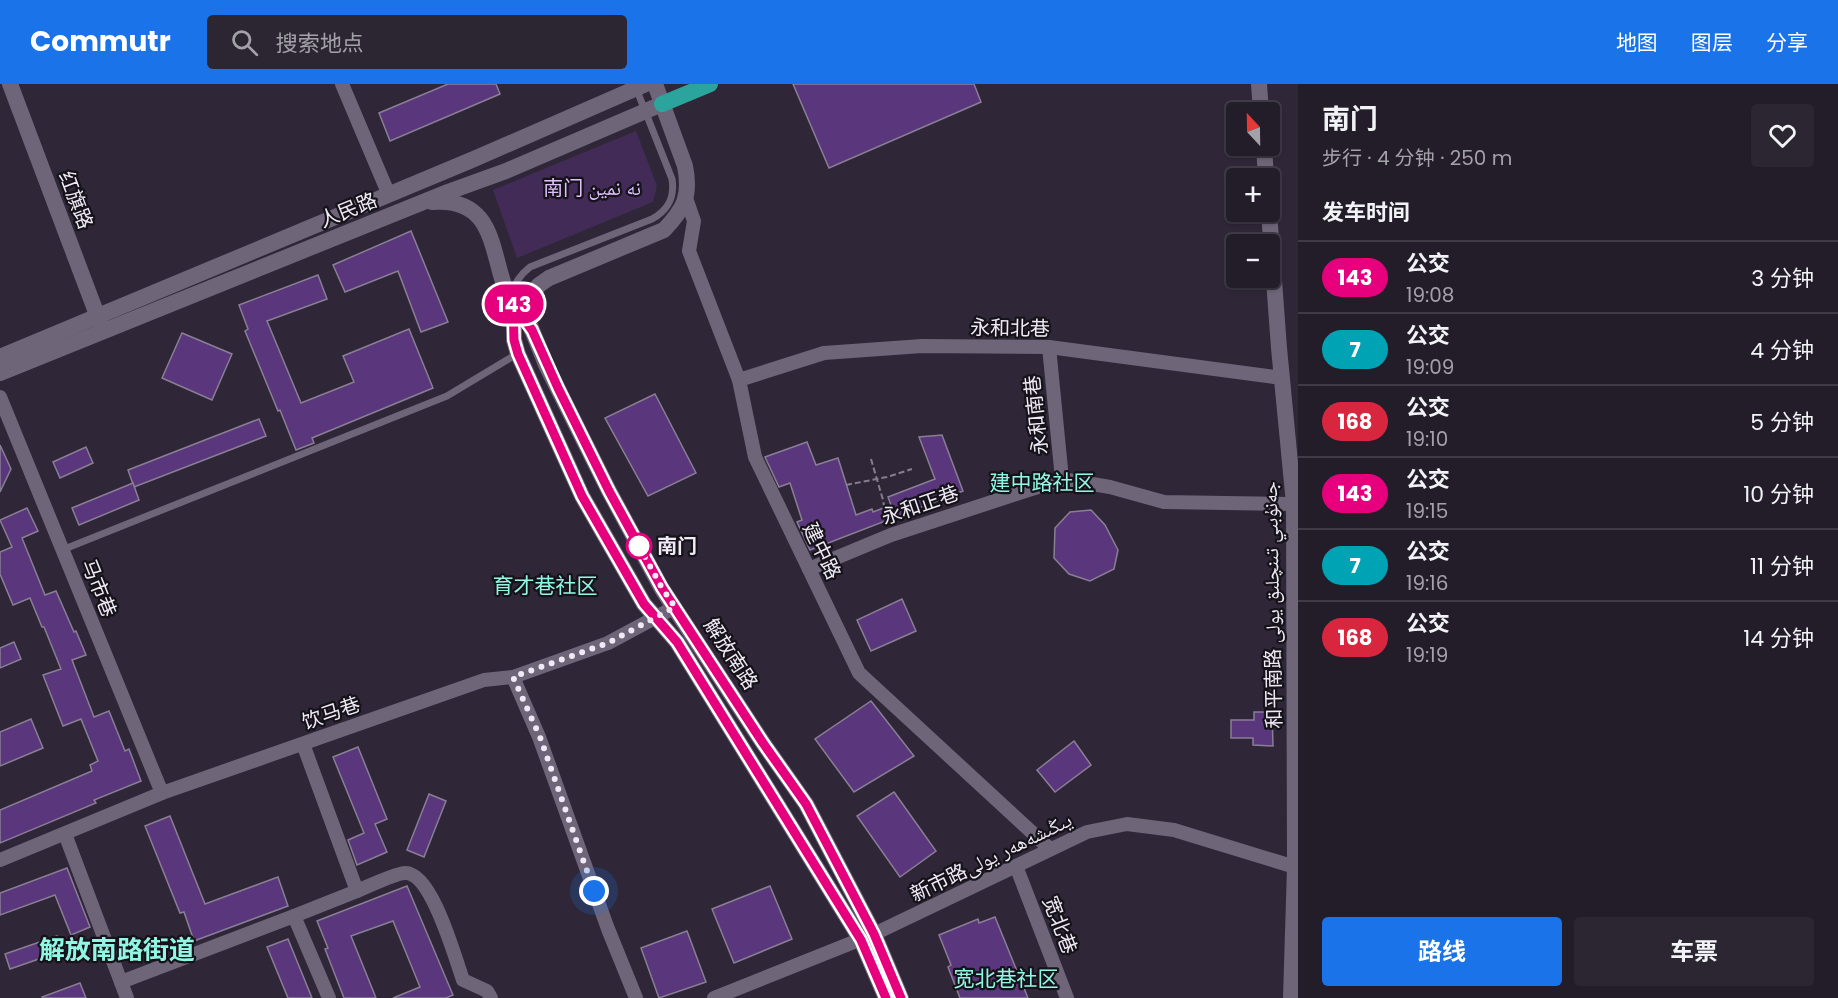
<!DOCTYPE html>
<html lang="zh">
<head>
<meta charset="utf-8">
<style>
  body { margin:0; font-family:Poppins,"Noto Naskh Arabic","Noto Sans SC",sans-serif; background:#2b2632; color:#f1f3f6; height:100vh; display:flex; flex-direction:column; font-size:22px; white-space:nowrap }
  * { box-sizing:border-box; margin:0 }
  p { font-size:20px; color:#a3a2a8 }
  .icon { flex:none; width:33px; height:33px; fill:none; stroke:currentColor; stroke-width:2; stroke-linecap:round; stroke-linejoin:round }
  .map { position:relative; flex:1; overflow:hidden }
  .panel { display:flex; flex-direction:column; background:#231d2a; width:540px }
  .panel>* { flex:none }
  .badge { padding:0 12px; border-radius:20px; font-size:21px; line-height:39px }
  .needle { width:39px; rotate:338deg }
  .tools { position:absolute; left:1226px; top:18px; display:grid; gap:12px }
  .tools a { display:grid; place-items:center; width:54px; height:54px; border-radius:6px; background:#231d2a; box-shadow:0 2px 4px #0004,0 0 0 2px #403b47; font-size:30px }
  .you { position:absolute; width:30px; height:30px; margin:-15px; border:4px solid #fff; border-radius:50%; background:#1a73e8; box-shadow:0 0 0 9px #1a73e833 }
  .map>.badge { position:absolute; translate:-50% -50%; box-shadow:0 0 0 3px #fff }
  h2 { padding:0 24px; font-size:22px; line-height:54px }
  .round { display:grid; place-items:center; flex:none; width:63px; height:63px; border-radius:6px; background:#2b2632 }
  .head { display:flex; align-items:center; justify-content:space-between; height:102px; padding:0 24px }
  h1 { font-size:28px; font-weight:700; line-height:45px }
  .primary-button { display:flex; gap:12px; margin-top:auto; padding:12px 24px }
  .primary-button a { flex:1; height:69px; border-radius:6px; background:#1a73e8; color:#fff; font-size:24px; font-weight:700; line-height:69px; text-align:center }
  .primary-button a+a { background:#2b2632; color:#f1f3f6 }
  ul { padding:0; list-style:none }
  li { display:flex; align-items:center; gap:18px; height:72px; padding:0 24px; border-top:2px solid #403b47 }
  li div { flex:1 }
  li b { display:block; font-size:22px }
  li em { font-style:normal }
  li .badge { min-width:66px; font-weight:700; text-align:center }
  header { display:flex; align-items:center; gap:36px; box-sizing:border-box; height:84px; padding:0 30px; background:#1a73e8; color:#fff }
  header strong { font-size:28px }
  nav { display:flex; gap:33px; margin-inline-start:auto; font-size:21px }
  .search { width:420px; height:54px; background:#2b2632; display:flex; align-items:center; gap:15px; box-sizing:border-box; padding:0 21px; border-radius:6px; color:#a3a2a8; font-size:22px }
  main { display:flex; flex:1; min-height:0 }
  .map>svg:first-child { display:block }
</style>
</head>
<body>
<header>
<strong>Commutr</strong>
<div class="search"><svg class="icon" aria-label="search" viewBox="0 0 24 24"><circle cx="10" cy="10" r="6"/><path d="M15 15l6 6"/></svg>搜索地点</div>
<nav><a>地图</a><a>图层</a><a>分享</a></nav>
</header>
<main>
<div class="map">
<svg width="1298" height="914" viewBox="0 0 1298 914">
  <rect width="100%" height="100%" fill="#2f2738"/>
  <polygon fill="#422b57" points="636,47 657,102 653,118 517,174 493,106"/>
  <g fill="#5a367c" stroke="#887f94" stroke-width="1.5">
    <polygon points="448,0 496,0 500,10 390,57 379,29"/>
    <polygon points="793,0 974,0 981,18 829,84"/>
    <polygon points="411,147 448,238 421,248 398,187 345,208 333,181"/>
    <polygon points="318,191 327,215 267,237 301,319 354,298 343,272 409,245 433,304 312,354 314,359 296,366 280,326 278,327 245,247 248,245 239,221"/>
    <polygon points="182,249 232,270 212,316 162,294"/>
    <polygon points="655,310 696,389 648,412 605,334"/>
    <polygon points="259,335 266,352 134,403 128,386"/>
    <polygon points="942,351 963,407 810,466 797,438 802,436 790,399 779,403 765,373 807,358 816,381 838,374 856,431 872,425 873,428 891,421 888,413 935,395 919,353"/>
    <polygon points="0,361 11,385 0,408"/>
    <polygon points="86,363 93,379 60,394 53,378"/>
    <polygon points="133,399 139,416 79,441 72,424"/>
    <polygon points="27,424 38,447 22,454 45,511 56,507 74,548 76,547 86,571 72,576 94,633 109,627 125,667 129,665 141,697 94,716 96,719 0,759 0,726 92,687 90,681 98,677 81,635 63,642 43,591 61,585 44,543 42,543 30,514 13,521 0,490 0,468 12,463 0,436"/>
    <polygon points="1091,426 1105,441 1118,466 1114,485 1090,497 1069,490 1054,474 1055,444 1070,428"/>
    <polygon points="902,515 916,547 871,567 857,536"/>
    <polygon points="14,558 21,575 0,584 0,564"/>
    <polygon points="871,617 914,672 854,708 815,655"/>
    <polygon points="1254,628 1272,628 1273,662 1253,661 1253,654 1231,654 1231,636 1254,636"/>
    <polygon points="31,635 43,664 0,682 0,648"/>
    <polygon points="1074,657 1091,681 1055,708 1037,686"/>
    <polygon points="358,663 387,735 375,740 387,768 357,781 348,756 364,749 333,673"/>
    <polygon points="894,708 936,767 900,793 857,732"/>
    <polygon points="429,710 446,717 424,773 407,766"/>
    <polygon points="170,732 205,820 278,793 288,822 194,857 184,828 180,829 145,742"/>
    <polygon points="67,784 90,843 71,851 55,811 0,831 0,809"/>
    <polygon points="407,802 453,911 446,914 393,914 420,903 393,837 351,852 376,914 344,914 325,865 328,864 317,837"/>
    <polygon points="770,802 792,855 734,879 712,825"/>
    <polygon points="995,833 1028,914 960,914 948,883 951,881 939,851 978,835 979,839"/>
    <polygon points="687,847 706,898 659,914 641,864"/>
    <polygon points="57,852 62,867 10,885 5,870"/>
    <polygon points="288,855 312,914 288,914 267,863"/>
    <polygon points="80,899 86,914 43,914 42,913"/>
  </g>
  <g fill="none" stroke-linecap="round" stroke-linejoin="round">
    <g stroke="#857f8d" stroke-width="2" stroke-dasharray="6 3" stroke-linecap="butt">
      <polyline points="871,375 883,416 887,439"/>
      <polyline points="846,401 887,393 912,385"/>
    </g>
    <g stroke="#6e6579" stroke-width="7">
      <path d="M511,211C514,199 520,191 530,183L652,135C668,126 675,114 672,95L636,4"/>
      <polyline points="62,466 447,312 517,270"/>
    </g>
    <g stroke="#6e6579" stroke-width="14">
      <polyline points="342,0 389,111"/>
      <polyline points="686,114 694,137 689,167 739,296 755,373 859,589 1050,765"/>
      <polyline points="1049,263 1062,395"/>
      <polyline points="739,296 824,269 922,262 1049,263 1282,294"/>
      <polyline points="0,313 162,709"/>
      <polyline points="809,485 891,451 1062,395 1110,403 1164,418 1294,420"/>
      <polyline points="513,593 539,653 608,845 636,914"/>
      <polyline points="65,750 127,914"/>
      <polyline points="0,776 162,709 484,596 513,593 608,559 675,523"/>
      <polyline points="1016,782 1067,914"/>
      <path d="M357,807C366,803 398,789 405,789C432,788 455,874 463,896L487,907L491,914"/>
      <polyline points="294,832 357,807 303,660"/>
      <polyline points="121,898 294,832 329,914"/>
      <polyline points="714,914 874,850 1087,748 1127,740 1174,746 1295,783"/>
    </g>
    <polyline stroke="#6e6579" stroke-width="16" points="10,0 102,244"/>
    <g stroke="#6e6579" stroke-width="16">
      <path d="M655,0L685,82C691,112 684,125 664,146L549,194L539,201L531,210L527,222V234L547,283L609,407L662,505L763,659L806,720L874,850L901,914"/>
      <polyline points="1259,0 1261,28"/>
      <polyline points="1264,62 1266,94"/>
      <path d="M432,118C497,113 490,170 508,212C510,217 515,222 519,227"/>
      <polyline points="1269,128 1279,264 1294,420 1295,783 1291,914"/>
      <polyline points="514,220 514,256 518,270 582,412 644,520 677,558 861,856 886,914"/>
      <polyline points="0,273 474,75 646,0"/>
      <polyline points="0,289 448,108 506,87 662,20"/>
    </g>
    <polyline stroke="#2ca49e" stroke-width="16" points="662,20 710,0"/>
  </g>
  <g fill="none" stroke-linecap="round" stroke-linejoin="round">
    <defs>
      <polyline id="line" points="886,914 861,856 677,558 644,520 582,412 518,270 514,256 513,220 532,246 558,304 609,407 662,504 763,659 806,720 874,850 901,914"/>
    </defs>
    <use href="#line" stroke="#fff" stroke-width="14"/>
    <use href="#line" stroke="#e6007e" stroke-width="9"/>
    <polyline stroke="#efeaf6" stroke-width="6" stroke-dasharray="0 10.8" points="594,807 540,653 513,593 608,559 675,523 662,504 639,462"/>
  </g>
  <circle fill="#fff" stroke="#e6007e" stroke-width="3" cx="639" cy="462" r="12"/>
  <g text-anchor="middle" stroke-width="4.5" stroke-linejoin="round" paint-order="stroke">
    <g font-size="20" fill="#ddc0fd" stroke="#151219">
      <text x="592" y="111">南门 نە نمين</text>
    </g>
    <g font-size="20" fill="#efeaf6" stroke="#151219">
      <text transform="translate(76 116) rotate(69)" y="7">红旗路</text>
      <text transform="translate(348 126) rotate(-22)" y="7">人民路</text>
      <text transform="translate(1010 244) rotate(1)" y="7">永和北巷</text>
      <text transform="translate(1036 331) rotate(-96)" y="7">永和南巷</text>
      <text transform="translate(920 421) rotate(-19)" y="7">永和正巷</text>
      <text transform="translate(822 467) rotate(64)" y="7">建中路</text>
      <text transform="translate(99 504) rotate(68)" y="7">马市巷</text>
      <text transform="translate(1272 521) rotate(-91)" y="7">和平南路 جەنۇبىي تىنچلىق يولى</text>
      <text transform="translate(731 570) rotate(57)" y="7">解放南路</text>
      <text transform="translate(331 629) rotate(-19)" y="7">饮马巷</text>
      <text transform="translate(991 773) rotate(-26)" y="7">新市路يىڭىشەھەر يولى</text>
      <text transform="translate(1060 841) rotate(69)" y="7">宽北巷</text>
    </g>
    <g font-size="20" font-weight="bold" fill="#efeaf6" stroke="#151219" text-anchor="start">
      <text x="657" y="469">南门</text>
    </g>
    <g font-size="21" fill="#91f7e4" stroke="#151219">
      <text x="1042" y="406">建中路社区</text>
      <text x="545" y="509">育才巷社区</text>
      <text x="1006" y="902">宽北巷社区</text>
    </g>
    <g font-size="26" font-weight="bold" fill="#91f7e4" stroke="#151219">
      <text x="117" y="875">解放南路街道</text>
    </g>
  </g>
</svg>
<div class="tools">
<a><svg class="needle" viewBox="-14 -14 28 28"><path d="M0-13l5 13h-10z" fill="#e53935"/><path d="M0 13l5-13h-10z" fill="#a3a2a8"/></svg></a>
<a>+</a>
<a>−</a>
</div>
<div class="you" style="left:594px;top:807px"></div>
<b class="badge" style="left:514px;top:220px;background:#e6007e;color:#fff">143</b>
</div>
<section class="panel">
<div class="head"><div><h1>南门</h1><p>步行 · 4 分钟 · 250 m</p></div><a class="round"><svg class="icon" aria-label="heart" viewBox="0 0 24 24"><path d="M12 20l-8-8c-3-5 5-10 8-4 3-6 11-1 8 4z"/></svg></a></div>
<h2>发车时间</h2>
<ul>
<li><span class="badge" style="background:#e6007e;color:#fff">143</span><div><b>公交</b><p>19:08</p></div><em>3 分钟</em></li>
<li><span class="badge" style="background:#00a3b4;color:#fff">7</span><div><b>公交</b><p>19:09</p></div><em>4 分钟</em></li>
<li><span class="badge" style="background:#d7263d;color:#fff">168</span><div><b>公交</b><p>19:10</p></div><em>5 分钟</em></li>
<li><span class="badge" style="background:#e6007e;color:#fff">143</span><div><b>公交</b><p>19:15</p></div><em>10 分钟</em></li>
<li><span class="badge" style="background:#00a3b4;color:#fff">7</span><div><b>公交</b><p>19:16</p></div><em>11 分钟</em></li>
<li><span class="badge" style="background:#d7263d;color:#fff">168</span><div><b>公交</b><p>19:19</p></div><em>14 分钟</em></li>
</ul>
<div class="primary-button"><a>路线</a><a>车票</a></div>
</section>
</main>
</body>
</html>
